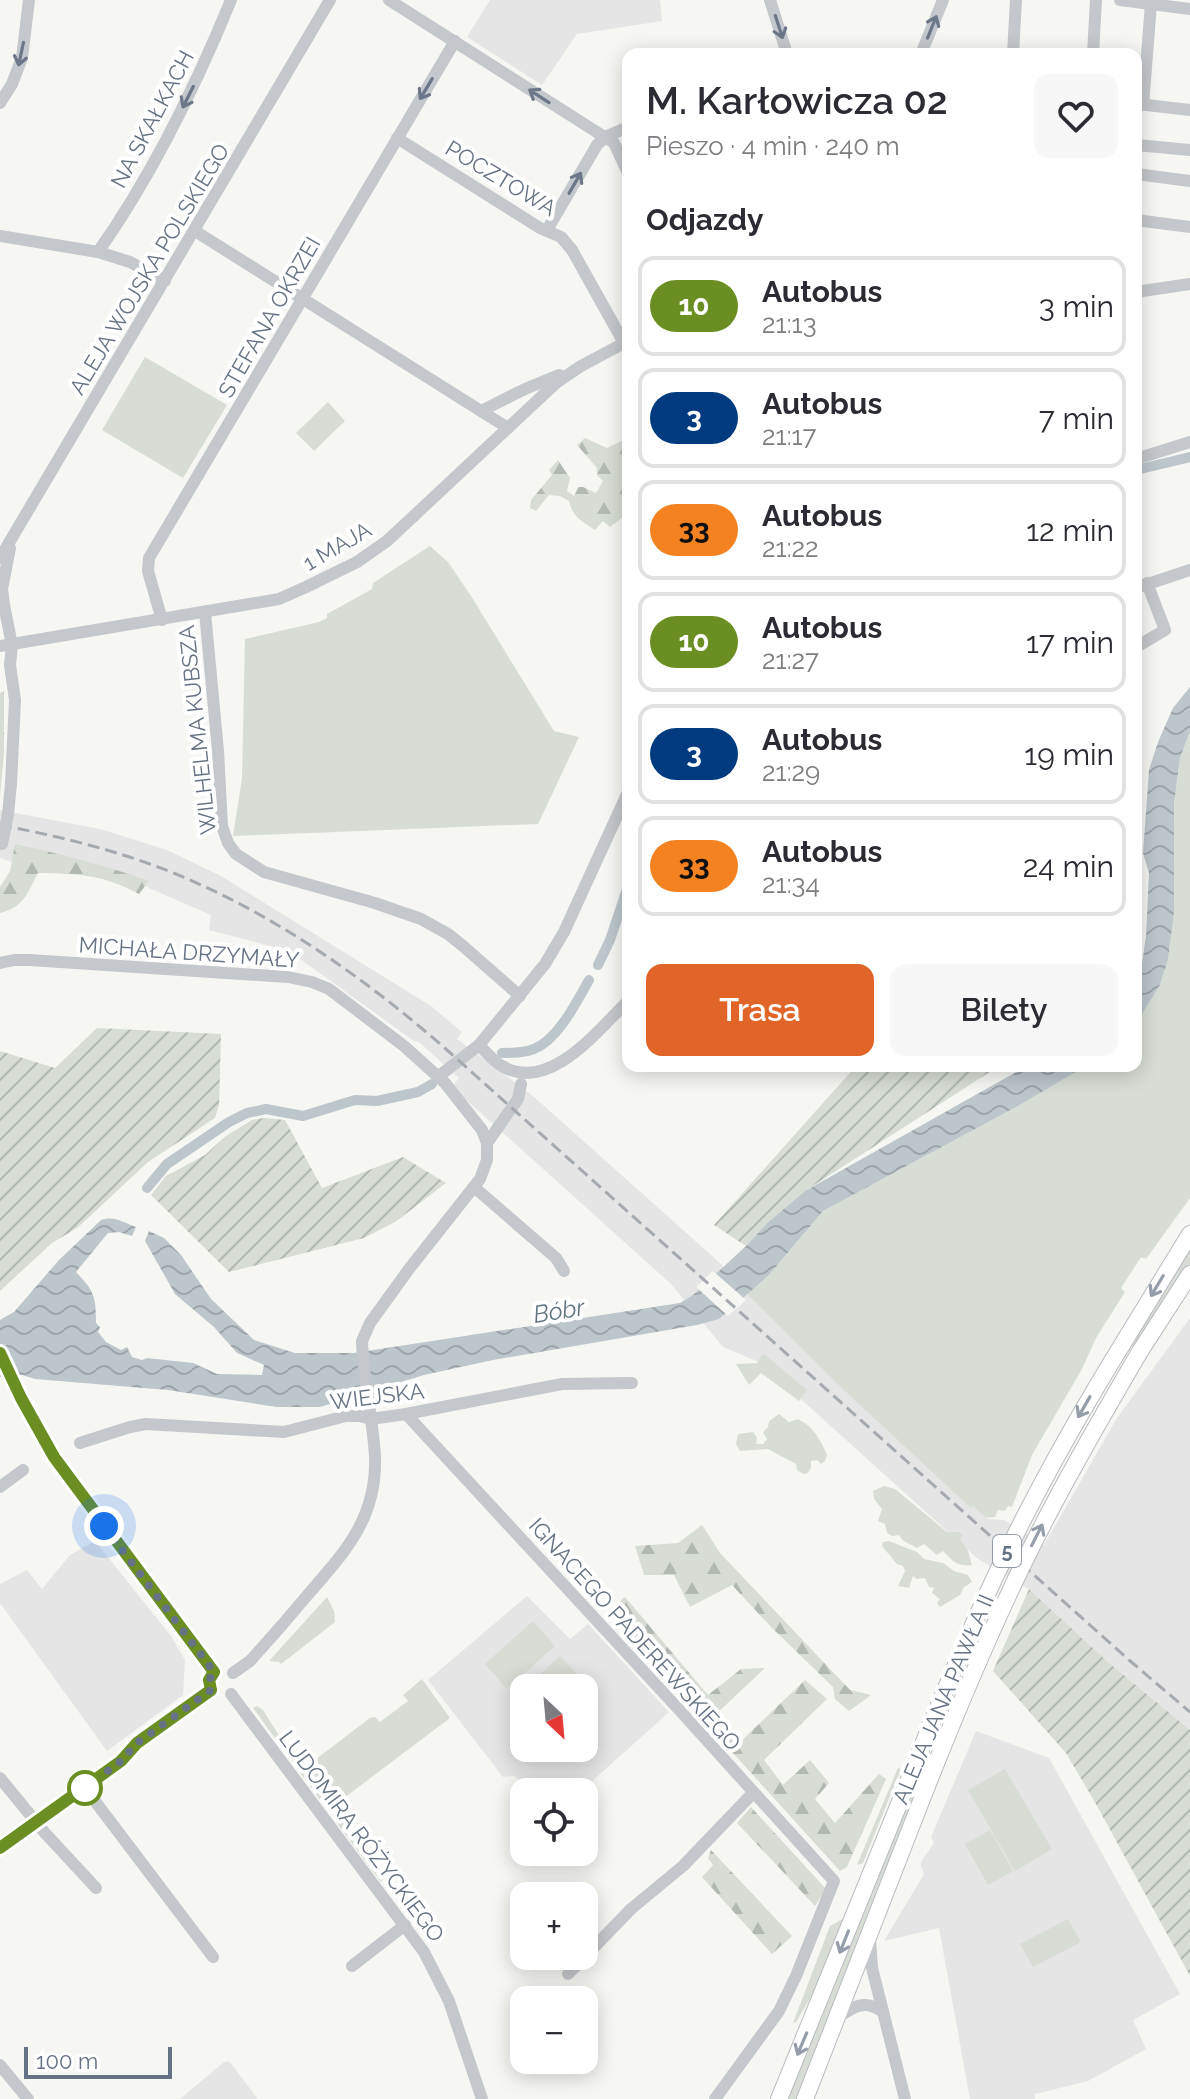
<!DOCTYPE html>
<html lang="pl">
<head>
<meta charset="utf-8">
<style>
  body { margin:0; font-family:Raleway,sans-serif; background:#f7f7f7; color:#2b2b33; height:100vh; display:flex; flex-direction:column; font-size:30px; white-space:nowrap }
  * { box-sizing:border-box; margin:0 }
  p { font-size:26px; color:#7c7c81 }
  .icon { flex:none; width:44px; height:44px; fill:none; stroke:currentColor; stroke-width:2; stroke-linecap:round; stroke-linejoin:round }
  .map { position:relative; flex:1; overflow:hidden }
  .side { position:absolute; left:622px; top:48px; width:520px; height:1024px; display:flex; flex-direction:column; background:#fff; border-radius:16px; box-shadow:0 4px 20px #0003 }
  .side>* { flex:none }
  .badge { padding:0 16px; border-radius:26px; font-size:28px; line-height:52px }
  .needle { width:52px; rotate:154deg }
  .controls { position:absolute; left:510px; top:1674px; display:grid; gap:16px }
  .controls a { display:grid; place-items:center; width:88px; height:88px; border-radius:16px; background:#fff; box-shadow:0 4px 20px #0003; font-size:40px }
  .scale { position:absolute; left:24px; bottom:20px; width:148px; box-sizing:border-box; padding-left:8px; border:4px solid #667384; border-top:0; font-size:22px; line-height:28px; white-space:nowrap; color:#667384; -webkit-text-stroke:6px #fff; paint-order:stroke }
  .you { position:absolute; width:40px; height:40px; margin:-20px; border:6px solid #fff; border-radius:50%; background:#1a73e8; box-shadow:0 0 0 12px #1a73e833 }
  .map>.badge { position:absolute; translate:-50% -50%; box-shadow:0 0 0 4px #fff }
  h2 { padding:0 24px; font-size:30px; line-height:72px }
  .round { display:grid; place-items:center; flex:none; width:84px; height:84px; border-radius:16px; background:#f7f7f7 }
  .headline { display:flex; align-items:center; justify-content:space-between; height:136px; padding:0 24px }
  h1 { font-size:38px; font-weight:600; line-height:60px }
  .cta { display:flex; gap:16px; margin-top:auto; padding:16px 24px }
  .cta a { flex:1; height:92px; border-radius:16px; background:#e16528; color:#fff; font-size:32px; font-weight:600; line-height:92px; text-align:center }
  .cta a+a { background:#f7f7f7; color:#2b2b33 }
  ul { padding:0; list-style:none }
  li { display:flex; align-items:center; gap:24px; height:100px; margin:0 16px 12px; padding:0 8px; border:4px solid #e1e1e2; border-radius:16px }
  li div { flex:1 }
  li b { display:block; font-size:30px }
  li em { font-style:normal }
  li .badge { min-width:88px; font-weight:700; text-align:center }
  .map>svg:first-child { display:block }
</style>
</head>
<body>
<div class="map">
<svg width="1190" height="2099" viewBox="0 0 1190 2099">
  <defs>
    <pattern id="forest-firs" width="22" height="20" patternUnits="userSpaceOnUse" patternTransform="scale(2)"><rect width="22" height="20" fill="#d7ddd4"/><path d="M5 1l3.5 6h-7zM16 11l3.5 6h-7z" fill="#b2b8b2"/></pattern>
    <pattern id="garden-furrows" width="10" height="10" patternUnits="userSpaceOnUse" patternTransform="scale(2)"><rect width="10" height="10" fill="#d7ddd4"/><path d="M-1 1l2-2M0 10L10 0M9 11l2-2" fill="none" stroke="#b2b8b2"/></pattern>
    <pattern id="water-waves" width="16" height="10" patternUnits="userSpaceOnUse" patternTransform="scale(2)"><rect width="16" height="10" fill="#bcc6cb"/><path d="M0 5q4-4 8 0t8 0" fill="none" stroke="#9da5aa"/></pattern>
  </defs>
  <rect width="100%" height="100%" fill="#f6f6f3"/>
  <g fill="#e4e5e4" fill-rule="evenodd">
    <polygon points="490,0 660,0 662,21 577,34 542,85 467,37"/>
    <polygon points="0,810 100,829 167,850 221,876 431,1006 462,1032 457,1039 533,1096 711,1255 926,1453 987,1519 1004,1520 1044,1545 1117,1418 1190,1318 1190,1730 1108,1662 1030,1590 978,1559 761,1363 723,1347 671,1284 452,1087 459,1078 419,1042 414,1041 289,951 209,930 211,915 133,881 73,869 36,870 0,858"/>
    <polygon points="95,1541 171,1636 185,1660 183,1695 107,1751 0,1603 0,1584 27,1570 42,1589 70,1555"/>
    <path d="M527,1596L570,1639L588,1624L669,1712L580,1792H545L518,1779L514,1776L503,1777L428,1680ZM524,1688H584V1748H524Z"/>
    <polygon points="976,1731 1049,1758 1180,1994 1133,2020 1146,2049 1088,2081 1035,2094 1035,2099 970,2099 939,1928 884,1941 924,1874 921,1867 921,1862 934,1843 931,1837"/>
    <polygon points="229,2061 258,2099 180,2099 224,2062"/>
  </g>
  <g fill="#d7ddd4">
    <polygon points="145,357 227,405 183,478 102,430"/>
    <polygon points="328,402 345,421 314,451 296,433"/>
    <polygon points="430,546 448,562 471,596 554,731 579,737 538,824 233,836 242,778 245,639 319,622 327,618 327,614 372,589 373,583"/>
    <polygon points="1190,731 1190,1198 1146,1259 1141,1257 1121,1288 1125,1292 1096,1338 1082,1369 1032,1455 1012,1507 1008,1506 1005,1511 998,1510 995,1517 986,1518 973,1506 971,1508 846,1392 747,1294 769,1275 823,1211 1018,1106 1086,1066 1136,1066 1136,1024 1160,985 1168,960 1174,913 1174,804 1180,758"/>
    <polygon points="1190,1244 1190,1264 1135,1346 1131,1344"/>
    <polygon points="764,1354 807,1390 799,1401 761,1373 749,1385 736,1364 757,1363 760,1357"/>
    <path d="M779,1414L789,1422L798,1419C814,1427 820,1439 827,1455L825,1461L821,1464L817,1460L811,1461V1468L808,1473L803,1474L797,1470L796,1464L768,1449L740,1451L736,1444L738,1434L753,1432L757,1438L756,1444H763L767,1439L763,1432L768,1427L769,1421Z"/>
    <path d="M884,1486L895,1489L947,1532H959L963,1535L960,1538L968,1551L972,1565C957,1567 953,1561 943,1551L937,1555L924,1544L917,1548L902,1540L899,1535L892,1536L887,1533L885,1524L878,1521L882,1509L874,1499L873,1491Z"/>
    <polygon points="889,1541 917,1552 924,1559 943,1563 954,1571 968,1575 972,1582 964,1587 960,1595 940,1607 937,1603 940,1599 932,1593 934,1588 929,1587 925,1578 917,1579 913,1576 909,1588 898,1586 905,1571 903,1566 897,1564 882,1546 883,1542"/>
    <polygon points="327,1597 334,1611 335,1622 281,1664 279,1662 269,1661"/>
    <polygon points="533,1621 555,1646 507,1689 485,1664"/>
    <polygon points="560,1656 576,1673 560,1688 532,1688 529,1685"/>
    <polygon points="422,1679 450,1718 336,1804 307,1766 370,1718 375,1717 380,1722 408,1701 403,1695"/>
    <polygon points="257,1706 263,1710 281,1739 331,1806 323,1804 253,1708"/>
    <polygon points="898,1768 901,1769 863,1863 857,1865"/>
    <polygon points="1005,1769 1052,1849 1015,1871 968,1790"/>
    <polygon points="917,1778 921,1779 920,1783 799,2099 787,2099"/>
    <polygon points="336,1813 384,1876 381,1882 336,1822"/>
    <polygon points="990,1830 1013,1871 988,1885 965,1844"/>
    <polygon points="846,1917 818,1985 796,2022 793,2023 830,1926"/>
    <polygon points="1068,1919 1081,1942 1033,1967 1020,1944"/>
  </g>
  <g fill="url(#forest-firs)">
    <path d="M585,438L607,448L628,438V513L610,527L603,521L595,530C582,522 572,516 569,501L560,496L549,495L536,511L530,508L531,500L552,475L549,470L558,460L570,478L567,491L574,496L578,487H583L596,493L603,481L597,475V468L577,445Z"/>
    <polygon points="4,691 4,753 0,796 0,693"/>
    <path d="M15,844C61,854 105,865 149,881L139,894C102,874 79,874 38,873C27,894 24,907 0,913V887L10,871Z"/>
    <polygon points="702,1525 720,1553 850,1690 871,1695 849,1711 835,1699 833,1687 772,1628 732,1585 690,1607 674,1575 644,1575 635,1546 678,1543"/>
    <polygon points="625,1597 708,1695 741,1669 765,1668 714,1716 737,1745 805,1680 827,1699 764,1760 783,1785 810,1760 829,1783 815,1799 835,1823 879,1774 886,1779 847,1867 840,1871 732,1752 610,1609"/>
    <polygon points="751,1807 826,1889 815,1906 737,1823"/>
    <polygon points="711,1850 792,1936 772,1954 702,1877 713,1865 708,1858"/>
  </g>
  <g fill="url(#garden-furrows)">
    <polygon points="97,1028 221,1034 219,1105 215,1118 148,1162 101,1206 77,1228 52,1243 0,1291 0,1051 55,1068"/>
    <polygon points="856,1066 999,1066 805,1191 766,1224 746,1246 714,1225"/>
    <polygon points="264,1118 285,1120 322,1188 403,1157 446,1183 395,1222 364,1238 229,1272 151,1195 166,1176 205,1155 226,1136 252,1120"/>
    <polygon points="1029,1589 1108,1662 1190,1730 1190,1976 1096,1804 1066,1753 993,1671"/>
  </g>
  <g fill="url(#water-waves)">
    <polygon points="1190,687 1190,731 1180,758 1174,804 1174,913 1168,960 1160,985 1136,1024 1136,983 1140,978 1146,936 1149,873 1143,853 1149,770 1158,742 1173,708"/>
    <path d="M1027,1066H1086L1018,1106L823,1211L769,1275L719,1319L697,1325L493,1360L424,1375L320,1407H277L168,1390L35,1379L22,1375L0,1377V1320L14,1312L59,1260L101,1220C114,1215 125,1223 136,1227L132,1236L119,1232L108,1233L76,1272C94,1291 96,1296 96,1323L100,1327L98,1332L106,1342L121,1350L127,1347L132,1357L142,1360L147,1358L193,1363L217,1374L262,1375L264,1365L237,1353L214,1327L175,1294L145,1241L149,1231L164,1238L181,1255L211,1299L254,1340L295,1353H354L680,1303L693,1295L746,1246L766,1224L805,1191Z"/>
  </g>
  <polygon fill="#f6f6f3" points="713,1271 746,1300 728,1316 696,1287"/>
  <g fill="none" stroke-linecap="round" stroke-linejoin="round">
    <g stroke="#bcc6cb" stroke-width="10">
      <polyline points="1136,470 1190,457"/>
      <polyline points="598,965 610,940 628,886"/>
      <path d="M502,1053C513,1053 524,1053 534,1049C558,1040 577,1001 589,980"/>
      <polyline points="147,1188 167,1164 229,1122 247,1113 266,1109 303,1116 355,1100 377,1101 418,1092 432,1084"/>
    </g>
    <defs>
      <g id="major">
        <polyline points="1125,1340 1190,1234"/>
        <polyline points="1139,1353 1190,1274"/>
        <polyline points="779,2099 912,1772"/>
        <polyline points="805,2099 927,1786"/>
      </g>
    </defs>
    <use href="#major" stroke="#b7babf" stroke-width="18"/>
    <g stroke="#c4c7cb" stroke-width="12">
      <polyline points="389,0 614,143 628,173"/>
      <polyline points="770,0 787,54"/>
      <polyline points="1120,0 1190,9"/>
      <polyline points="921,54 943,0"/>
      <polyline points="1013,54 1016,0"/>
      <polyline points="1093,54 1096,0"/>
      <polyline points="0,103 12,84 22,58 29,0"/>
      <polyline points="1138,104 1190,110"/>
      <polyline points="1143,105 1151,4"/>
      <polyline points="397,138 540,228 561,237 572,250 624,343"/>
      <polyline points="1136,145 1190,150"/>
      <polyline points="1136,174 1190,181"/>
      <polyline points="1136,220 1190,227"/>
      <polyline points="547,230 597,145 605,137 628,127"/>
      <polyline points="195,231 508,428"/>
      <polyline points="0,236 98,252 130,262 165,281"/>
      <path d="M98,252C153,174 195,88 231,0"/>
      <polyline points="1136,292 1190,284"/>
      <polyline points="481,411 525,389 559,375"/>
      <polyline points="1136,459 1190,442"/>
      <polyline points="0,558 330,0"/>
      <polyline points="1136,588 1190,570"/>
      <polyline points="205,612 218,751 222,826 228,843 236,854 264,872 375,903 421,919 448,934 463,946 520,996"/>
      <polyline points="162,620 148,571 149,558 455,41"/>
      <polyline points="0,646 279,599 306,587 357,562 387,541 556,383 581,366 628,341"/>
      <polyline points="1136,647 1165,630 1147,583"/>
      <polyline points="8,814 11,784 15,700 10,665 12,645 4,605 2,589 10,548"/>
      <path d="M0,963L14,960H30L288,977L312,982L329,989L404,1046L445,1083L482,1130L487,1143V1160L480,1179L409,1269L370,1323L362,1341C363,1379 373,1418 375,1457C377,1516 347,1550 311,1591C291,1615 271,1638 250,1661L233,1673"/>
      <path d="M479,1045C486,1052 493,1061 502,1066C549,1094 598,1030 628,1001"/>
      <polyline points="439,1076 479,1045 545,964 564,932 628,792"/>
      <polyline points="487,1143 518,1099 521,1084"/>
      <polyline points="474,1187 556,1258 564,1271"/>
      <polyline points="0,1353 21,1398 54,1457 214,1672"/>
      <polyline points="406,1414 683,1714 834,1881 796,1976 779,2011 715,2099"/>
      <polyline points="80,1443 130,1427 146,1424 284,1432 346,1416 360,1416 371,1419 406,1414 562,1384 632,1383"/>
      <polyline points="0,1487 23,1470"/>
      <polyline points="231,1694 424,1952 449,2001 482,2099"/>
      <polyline points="0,1778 45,1833 96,1888"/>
      <polyline points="85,1788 213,1957"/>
      <polyline points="0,1848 121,1761 137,1743 211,1690"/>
      <polyline points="870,1939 872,1968 905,2099"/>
      <polyline points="352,1966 405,1925"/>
      <polyline points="568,1974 631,1909 683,1866 753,1793"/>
      <path d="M837,2018C854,2006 865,1999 883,2012"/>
      <polyline points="0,2065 28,2099"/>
    </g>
    <use href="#major" stroke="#fff" stroke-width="16"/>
    <path stroke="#a5a9b0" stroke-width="3" stroke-dasharray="12 6" stroke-linecap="butt" d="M0,825C58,836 116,850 171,872C273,913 365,978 447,1050L1129,1660L1190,1712"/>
    <defs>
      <g id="major-bridge">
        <path d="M912,1772C942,1696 973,1621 1009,1548C1044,1476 1083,1408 1125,1340"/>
        <path d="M927,1786C958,1708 990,1631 1027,1556C1061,1487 1100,1420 1139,1353"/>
      </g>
    </defs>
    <use href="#major-bridge" stroke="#b7babf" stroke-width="18" stroke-linecap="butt"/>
    <polyline stroke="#c4c7cb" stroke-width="12" points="2,844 8,814"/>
    <use href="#major-bridge" stroke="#fff" stroke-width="16"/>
  </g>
  <defs><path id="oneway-shaft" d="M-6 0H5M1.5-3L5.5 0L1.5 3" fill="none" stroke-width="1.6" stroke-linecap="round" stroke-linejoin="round" transform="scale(2)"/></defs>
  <g stroke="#6b7788">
    <use href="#oneway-shaft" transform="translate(779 27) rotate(72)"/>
    <use href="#oneway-shaft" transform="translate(932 27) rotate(-68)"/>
    <use href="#oneway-shaft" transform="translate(21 54) rotate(102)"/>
    <use href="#oneway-shaft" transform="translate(426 89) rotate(121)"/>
    <use href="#oneway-shaft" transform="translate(539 96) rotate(-147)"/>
    <use href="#oneway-shaft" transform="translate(188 97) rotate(117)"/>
    <use href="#oneway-shaft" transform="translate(575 183) rotate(-60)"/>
  </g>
  <g stroke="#949da9">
    <use href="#oneway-shaft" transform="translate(1157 1286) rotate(121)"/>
    <use href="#oneway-shaft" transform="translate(1084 1407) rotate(120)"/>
    <use href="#oneway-shaft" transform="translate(1037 1535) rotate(-63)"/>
    <use href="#oneway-shaft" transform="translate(844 1942) rotate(112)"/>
    <use href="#oneway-shaft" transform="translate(802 2044) rotate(113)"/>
  </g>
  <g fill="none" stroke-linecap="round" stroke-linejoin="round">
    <defs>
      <polyline id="line" points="0,1353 21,1398 54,1457 214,1672 209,1680 211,1690 137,1743 121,1761 0,1848"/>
    </defs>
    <use href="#line" stroke="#fff" stroke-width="18"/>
    <use href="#line" stroke="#6b8e23" stroke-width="12"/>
    <polyline stroke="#667384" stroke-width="8" stroke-dasharray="0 14.4" points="85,1788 121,1761 137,1743 211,1690 209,1680 214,1672 104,1526"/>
  </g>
  <circle fill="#fff" stroke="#6b8e23" stroke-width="4" cx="85" cy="1788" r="16"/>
  <g text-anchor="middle" stroke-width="8" stroke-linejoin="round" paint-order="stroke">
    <rect fill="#fff" stroke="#949da9" stroke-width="2" x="993" y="1535" width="28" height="32" rx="6"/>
    <g font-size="20" font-weight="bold" fill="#667384">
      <text x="1007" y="1558">5</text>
    </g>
    <g font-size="22" fill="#667384" stroke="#fff">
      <text transform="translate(152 119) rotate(-62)" y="8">NA SKAŁKACH</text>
      <text transform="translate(501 178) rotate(31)" y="8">POCZTOWA</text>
      <text transform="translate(149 269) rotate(-59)" y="8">ALEJA WOJSKA POLSKIEGO</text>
      <text transform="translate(269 317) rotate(-60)" y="8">STEFANA OKRZEI</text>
      <text transform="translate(337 546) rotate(-30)" y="8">1 MAJA</text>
      <text transform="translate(197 730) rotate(-96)" y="8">WILHELMA KUBSZA</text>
      <text transform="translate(189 952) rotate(4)" y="8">MICHAŁA DRZYMAŁY</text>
      <text transform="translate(377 1396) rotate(-7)" y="8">WIEJSKA</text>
      <text transform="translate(635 1634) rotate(48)" y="8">IGNACEGO PADEREWSKIEGO</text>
      <text transform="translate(943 1699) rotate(-67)" y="8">ALEJA JANA PAWŁA II</text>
      <text transform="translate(362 1836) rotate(53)" y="8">LUDOMIRA RÓŻYCKIEGO</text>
    </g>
    <g font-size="24" font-style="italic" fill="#617580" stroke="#fff">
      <text transform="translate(559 1311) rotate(-9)" y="8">Bóbr</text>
    </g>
  </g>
</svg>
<div class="controls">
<a><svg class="needle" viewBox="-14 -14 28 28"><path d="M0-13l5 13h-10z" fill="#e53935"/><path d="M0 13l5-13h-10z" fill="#7c7c81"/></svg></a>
<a><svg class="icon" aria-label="locate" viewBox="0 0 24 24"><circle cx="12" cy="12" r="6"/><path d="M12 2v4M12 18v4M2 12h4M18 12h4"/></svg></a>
<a>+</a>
<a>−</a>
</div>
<div class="scale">100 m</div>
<div class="you" style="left:104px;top:1526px"></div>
<section class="side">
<div class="headline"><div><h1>M. Karłowicza 02</h1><p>Pieszo · 4 min · 240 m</p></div><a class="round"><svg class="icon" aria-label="heart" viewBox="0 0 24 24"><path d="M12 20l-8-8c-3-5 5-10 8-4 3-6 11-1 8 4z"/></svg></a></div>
<h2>Odjazdy</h2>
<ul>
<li><span class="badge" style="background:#6b8e23;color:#fff">10</span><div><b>Autobus</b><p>21:13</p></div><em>3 min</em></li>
<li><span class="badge" style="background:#003b80;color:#fff">3</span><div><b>Autobus</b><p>21:17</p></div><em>7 min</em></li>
<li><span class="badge" style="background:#f58220;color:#111">33</span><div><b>Autobus</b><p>21:22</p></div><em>12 min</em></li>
<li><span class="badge" style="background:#6b8e23;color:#fff">10</span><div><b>Autobus</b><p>21:27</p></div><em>17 min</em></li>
<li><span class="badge" style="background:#003b80;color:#fff">3</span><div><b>Autobus</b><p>21:29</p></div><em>19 min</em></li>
<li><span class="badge" style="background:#f58220;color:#111">33</span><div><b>Autobus</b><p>21:34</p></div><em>24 min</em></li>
</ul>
<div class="cta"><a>Trasa</a><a>Bilety</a></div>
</section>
</div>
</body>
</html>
